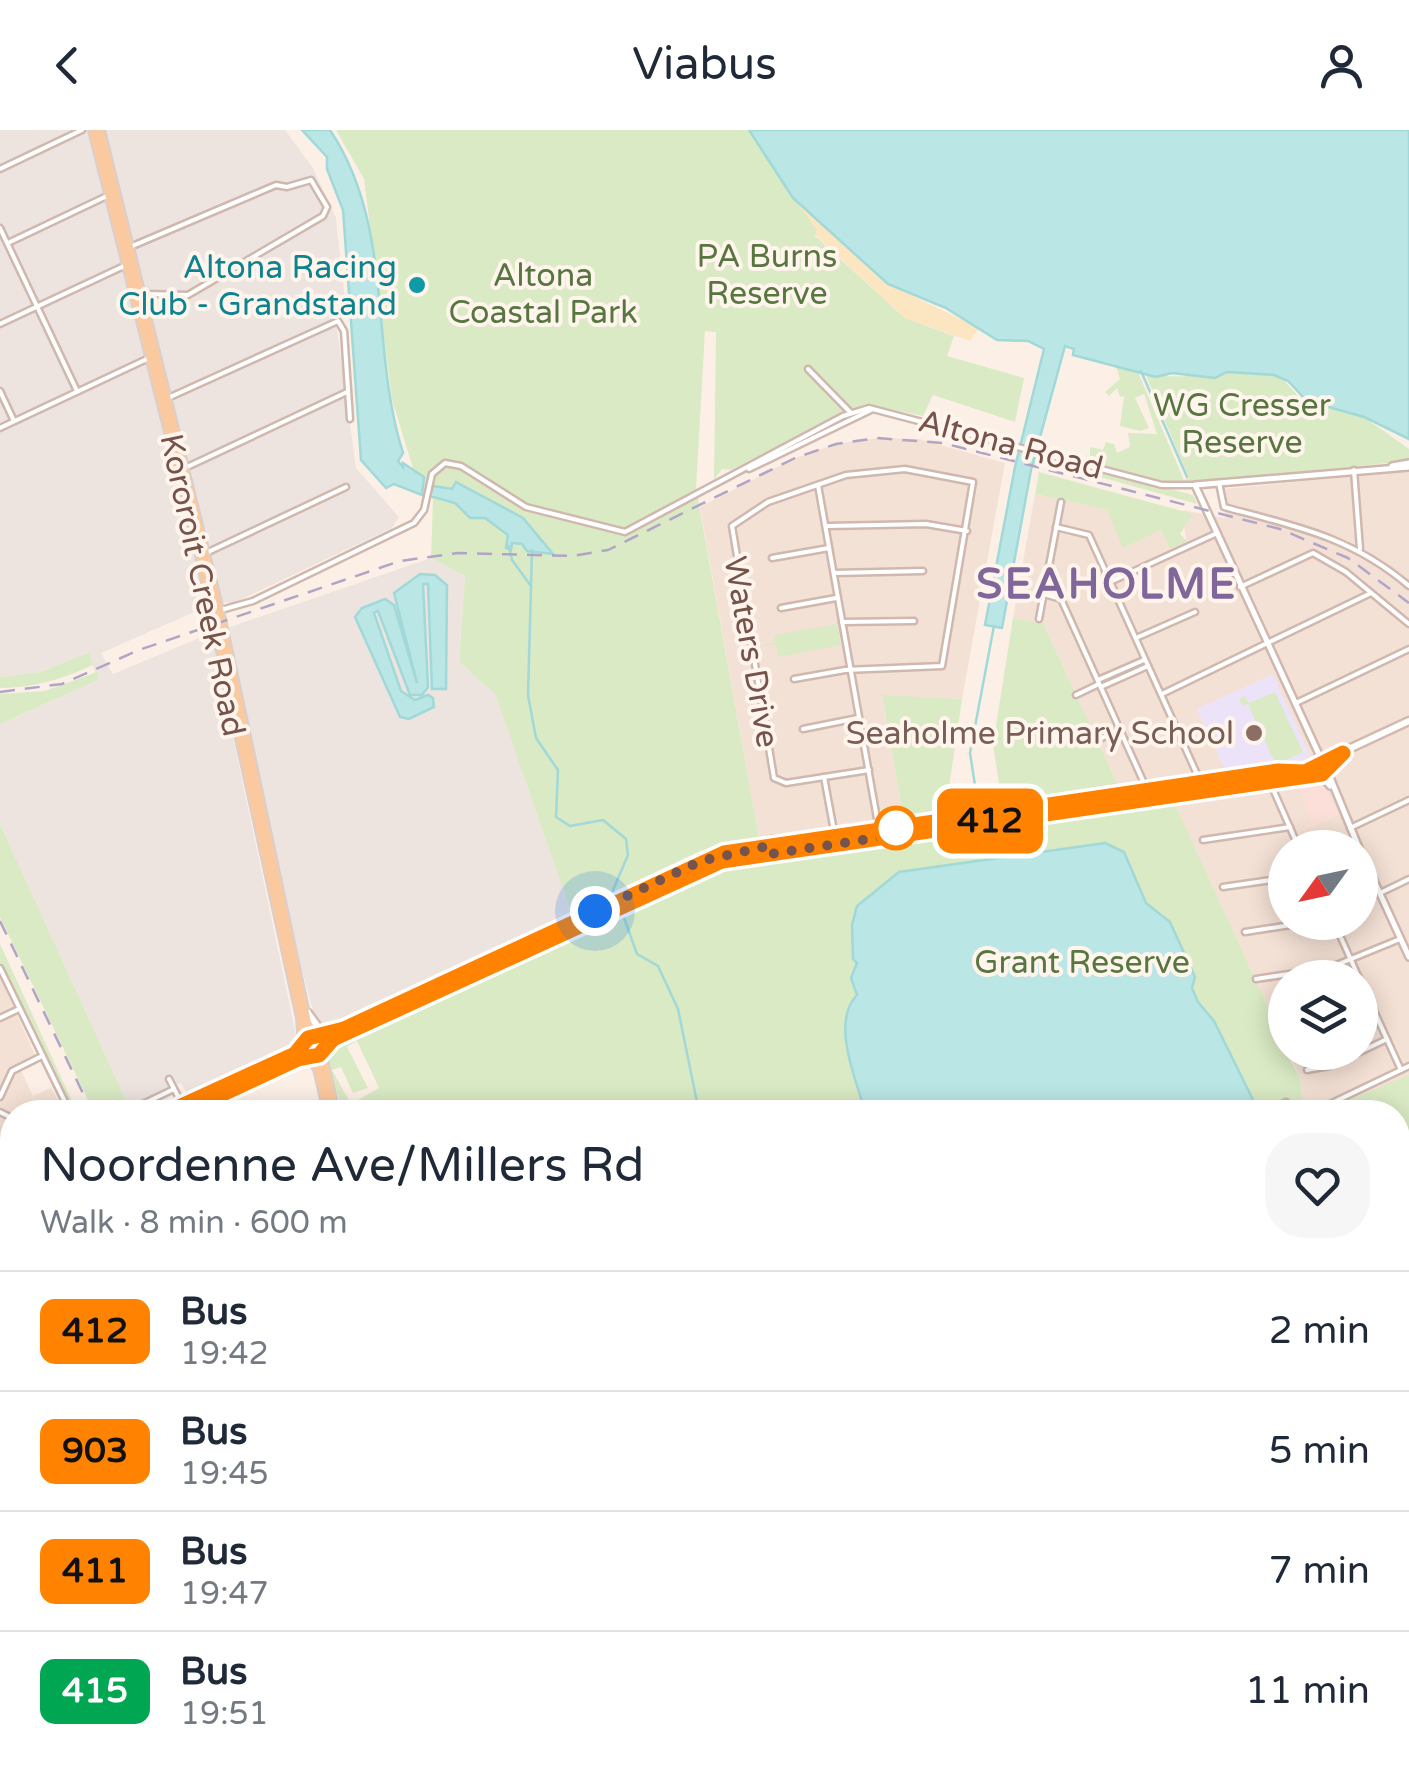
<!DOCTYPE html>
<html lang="en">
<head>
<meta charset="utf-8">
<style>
  body { margin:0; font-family:"Varela Round",sans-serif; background:#f6f6f7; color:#1f2937; height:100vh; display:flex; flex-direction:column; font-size:38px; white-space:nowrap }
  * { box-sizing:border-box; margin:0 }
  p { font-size:32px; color:#747a83 }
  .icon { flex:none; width:55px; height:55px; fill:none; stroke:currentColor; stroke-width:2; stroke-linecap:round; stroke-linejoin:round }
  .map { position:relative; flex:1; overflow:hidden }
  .panel { position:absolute; left:0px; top:970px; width:1410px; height:672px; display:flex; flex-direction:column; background:#fff; border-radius:40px 40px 0 0; box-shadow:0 5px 25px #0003 }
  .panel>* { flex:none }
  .badge { padding:0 20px; border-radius:15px; font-size:35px; line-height:65px }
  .needle { width:65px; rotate:237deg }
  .buttons { position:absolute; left:1268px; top:700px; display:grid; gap:20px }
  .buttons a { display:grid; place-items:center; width:110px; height:110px; border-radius:50%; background:#fff; box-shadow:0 5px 25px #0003; font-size:50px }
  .you { position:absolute; width:50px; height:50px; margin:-25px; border:8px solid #fff; border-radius:50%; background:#1a73e8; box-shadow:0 0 0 15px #1a73e833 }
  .map>.badge { position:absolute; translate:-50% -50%; box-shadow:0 0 0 5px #fff }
  .round { display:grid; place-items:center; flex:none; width:105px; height:105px; border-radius:40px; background:#f6f6f7 }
  .headline { display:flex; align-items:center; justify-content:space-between; height:170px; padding:0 40px }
  h1 { font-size:48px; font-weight:600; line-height:75px }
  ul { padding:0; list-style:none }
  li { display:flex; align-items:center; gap:30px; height:120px; padding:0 40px; border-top:2px solid #e0e1e3 }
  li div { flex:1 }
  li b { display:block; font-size:38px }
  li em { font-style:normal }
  li .badge { min-width:110px; font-weight:700; text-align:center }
  header { display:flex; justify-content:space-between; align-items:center; height:130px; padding:0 40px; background:#fff; font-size:45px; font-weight:600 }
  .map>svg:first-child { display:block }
</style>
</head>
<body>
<header><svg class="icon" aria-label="back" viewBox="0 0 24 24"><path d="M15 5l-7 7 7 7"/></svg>Viabus<svg class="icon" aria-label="person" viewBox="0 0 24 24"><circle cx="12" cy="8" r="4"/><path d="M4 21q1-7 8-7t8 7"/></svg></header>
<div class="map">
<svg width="1409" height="1641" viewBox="0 0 1409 1641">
  <rect width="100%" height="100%" fill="#fcf0e6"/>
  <g fill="#f4e1d5" fill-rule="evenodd">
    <polygon points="877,308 919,309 1005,333 962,569 882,566 901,675 881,679 884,693 759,707 700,377 795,328 836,314"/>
    <path d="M1409,341V945L1345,975L1303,982L1300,947L1289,923L1360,922V848H1285V914L1165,654L1120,659L1043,493L1013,488L1035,364L1107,380L1186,410L1182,380L1225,388L1223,359ZM1285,718H1360V792H1285Z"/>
    <polygon points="0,847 35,925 18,934 33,966 51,958 65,982 12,982 12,1046 0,1053"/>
    <polygon points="1409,1434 1409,1641 1269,1641 1275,1630 1398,1630 1398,1440"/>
  </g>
  <g fill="#fddfda">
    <polygon points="1320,649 1339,684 1297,703 1312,691 1295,650"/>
    <polygon points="12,1076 12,1336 0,1342 0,1081"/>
  </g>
  <g fill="#ede4e0">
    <polygon points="0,0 285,0 313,38 336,88 346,180 335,185 356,338 399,387 392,398 231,474 225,472 199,480 101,523 113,544 211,503 296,905 290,918 188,965 181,953 129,977 0,694 0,594 98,550 88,522 40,542 0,547"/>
    <polygon points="431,428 465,446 459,532 495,564 571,782 328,897 315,889 302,840 227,498"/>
    <polygon points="0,1381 12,1406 12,1473 0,1479"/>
    <polygon points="373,1630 675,1630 688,1641 356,1641"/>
    <polygon points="770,1630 1170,1630 1159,1641 784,1641"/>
  </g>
  <polygon fill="#ede3f9" points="1273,544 1310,626 1293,634 1227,644 1197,579"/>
  <g fill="#daeac4" fill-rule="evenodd">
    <polygon points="336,0 899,0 1044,219 1028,211 997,210 817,100 815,106 905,188 954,206 947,226 1024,248 1015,292 933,265 923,286 866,274 731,340 722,339 714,350 716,202 705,201 696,358 759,707 700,721 571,782 495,564 459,532 465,446 431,428 433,370 413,338 392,270 364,49"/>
    <path d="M1115,235L1137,240L1184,350L1189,348L1145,243C1189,254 1235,234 1281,247L1297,265L1364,287L1409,319V331L1169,355L1090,334V317L1103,320L1106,312L1114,314L1117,323L1130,317L1128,303L1157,304L1144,264L1135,268L1149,298L1140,301L1120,296L1124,266L1120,267L1117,258L1109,266L1105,262L1120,249Z"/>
    <polygon points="1035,324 1193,365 1197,374 1064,337 1032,334"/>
    <polygon points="1039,342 1193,384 1180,404 1188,412 1170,419 1161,400 1123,418 1107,380 1035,364"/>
    <polygon points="1013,488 1043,493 1120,659 1002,673 993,615"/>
    <polygon points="837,494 841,515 778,527 776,514 756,517 775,512 774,505"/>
    <path d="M89,522L93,535C63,549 33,558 0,558V547L40,542Z"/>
    <polygon points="97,542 98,550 0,594 0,564 45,561"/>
    <polygon points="1275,562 1303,622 1276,635 1248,574 1242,576 1239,569 1245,566 1249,573"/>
    <polygon points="882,565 962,569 945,685 884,693 881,679 901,675"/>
    <path d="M1172,668L1285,914V922L1300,947L1303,982H338L341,975L324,924L335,911L344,910L706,740L759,728ZM357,911L379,958L351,974L332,940L341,937L353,963L368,958L347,917Z"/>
    <polygon points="0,694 129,977 117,982 94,982 0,787"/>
    <polygon points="0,814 77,982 73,982 0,832"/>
    <polygon points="1409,945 1409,1434 1398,1440 1398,982 1321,982"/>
    <polygon points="117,1630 125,1637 131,1630 235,1630 228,1641 112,1641"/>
    <path d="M235,1630H373C354,1641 263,1638 235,1630Z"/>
    <polygon points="1170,1630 1275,1630 1269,1641 1159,1641"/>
  </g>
  <polygon fill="#fce5c1" points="793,68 888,154 979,198 970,211 905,188 815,105 817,100"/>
  <g fill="#bae6e6" stroke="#a1d8d8" stroke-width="2.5">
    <path d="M302,0H330C395,97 369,217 403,323L398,331L403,337V333L424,347L422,365L394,354L386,358L361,330L343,80L327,39V27Z"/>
    <polygon points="749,0 1409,0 1409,309 1364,287 1307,271 1288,251 1274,245 1227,242 1215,248 1172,243 1156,247 1073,225 1074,219 1065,216 1031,340 1002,498 985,495 1015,337 1044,219 1028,211 997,210 946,178 888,154 793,68"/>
    <polygon points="456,352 523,388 553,424 527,421 522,414 512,413 511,420 506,418 508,405 485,388 470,388 455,373 430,366 433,356 452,359"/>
    <polygon points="420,444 435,445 447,455 446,559 432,559 428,454 423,454 428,557 422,565 410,565 378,481 374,483 401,561 415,570 428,565 433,568 434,577 409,589 400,587 355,487 362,478 385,469 394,475 417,553 394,463"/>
    <path d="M1105,713L1124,722L1146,773L1170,792L1195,847L1192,858L1198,872L1214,891L1259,982H865C857,951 830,893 857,865L851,848L857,833L853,829L852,795L857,776L899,742Z"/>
  </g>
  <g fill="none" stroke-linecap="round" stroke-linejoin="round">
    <g stroke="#a1d8d8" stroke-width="2.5">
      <polyline points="1141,241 1187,347"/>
      <polyline points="509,416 512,430 531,456"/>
      <polyline points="532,420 528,565 536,608 558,640 556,687 570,696 603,690 626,709 628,725 613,760 617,770"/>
      <polyline points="979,681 970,623 994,496"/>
      <polyline points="982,698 986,727"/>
      <polyline points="622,782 637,824 658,836 678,879 699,982"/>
      <polyline points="161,1630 163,1641"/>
      <polyline points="1234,1641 1246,1630"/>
    </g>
    <defs>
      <g id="minor">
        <polyline points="0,39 82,0"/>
        <polyline points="0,98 77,261"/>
        <polyline points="10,112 109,65"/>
        <polyline points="130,117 276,55 287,57 311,50 327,77 323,86 188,165 144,164"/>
        <polyline points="0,194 124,136"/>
        <polyline points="808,239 850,282"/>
        <polyline points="0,261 14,291"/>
        <polyline points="168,268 338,191 344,201 350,289"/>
        <polyline points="0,298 149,228"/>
        <polyline points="185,338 347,262"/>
        <polyline points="749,339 871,280"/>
        <polyline points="1354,340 1360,419"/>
        <path d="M1219,353L1224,377C1295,396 1352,407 1409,456"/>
        <polyline points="818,355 879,700"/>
        <polyline points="828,396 926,394 967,401"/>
        <polyline points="1056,397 1089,405 1201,653"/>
        <polyline points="206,423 346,357"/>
        <polyline points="772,428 829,418"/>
        <polyline points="834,443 923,441"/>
        <polyline points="1110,452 1215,404"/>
        <polyline points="1240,457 1313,423 1346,442 1409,494"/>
        <polyline points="1044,464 1061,469 1148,662"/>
        <polyline points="781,478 836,468"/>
        <polyline points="221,480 253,471 414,393 424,380 432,344 445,333 461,336 526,377 625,402 843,286 869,278 1162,355 1195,355"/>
        <polyline points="1039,489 1061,372"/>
        <polyline points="842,492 914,491"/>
        <polyline points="1136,508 1195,482"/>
        <polyline points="794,549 845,540 942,536 973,352 905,339 846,345 768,372 732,396 774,648 786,653 869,640"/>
        <polyline points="1098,550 1144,530"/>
        <polyline points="1103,556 1148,536"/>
        <polyline points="1162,564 1371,463"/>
        <polyline points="1076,565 1099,554"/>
        <polyline points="1296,573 1409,519"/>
        <polyline points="803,599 858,588"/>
        <polyline points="1097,610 1120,600"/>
        <polyline points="824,647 834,701"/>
        <polyline points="1269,650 1299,718"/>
        <polyline points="1350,698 1409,670"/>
        <polyline points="1203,710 1290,697"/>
        <polyline points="769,716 767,710 771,709 849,702"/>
        <polyline points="1223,757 1285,748"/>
        <polyline points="1380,763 1409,749"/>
        <polyline points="1334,792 1359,848"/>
        <polyline points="1245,802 1310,792"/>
        <polyline points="0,838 70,982"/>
        <polyline points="1256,849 1329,838 1400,809"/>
        <polyline points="1360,850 1401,940"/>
        <polyline points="1360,883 1373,881"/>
        <polyline points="0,888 19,879"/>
        <polyline points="1360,922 1387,909"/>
        <polyline points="1307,940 1329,936 1359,922"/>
        <polyline points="169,949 183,976"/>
        <polyline points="0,967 12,941 40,927"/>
        <polyline points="0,982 12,988"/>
        <polyline points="126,982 174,959"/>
        <polyline points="1268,982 1286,972 1294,982"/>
        <polyline points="1313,982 1409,936"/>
        <polyline points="0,1049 12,1052"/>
        <polyline points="0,1075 12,1070"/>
        <polyline points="0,1153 12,1181"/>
        <polyline points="0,1348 12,1342"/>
        <polyline points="0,1364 12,1391"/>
        <polyline points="1398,1465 1409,1459"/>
        <polyline points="1398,1562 1409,1541"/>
        <polyline points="1398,1579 1409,1585"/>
        <polyline points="126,1630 131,1641"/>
        <polyline points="918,1630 931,1641"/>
        <polyline points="1382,1630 1390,1641"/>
        <polyline points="1041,1641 1053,1630"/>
        <polyline points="1298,1641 1304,1630"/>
      </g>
      <g id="tertiary">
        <polyline points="1392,336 1409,333"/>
        <polyline points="1322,631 1195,355 1409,337"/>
        <polyline points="1327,640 1359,718"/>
        <polyline points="1320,644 1330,656"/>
        <polyline points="1360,720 1409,827"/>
      </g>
      <g id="secondary">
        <polyline points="1323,631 1409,591"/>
        <polyline points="308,883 324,905"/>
        <polyline points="317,908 724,723 1281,641 1305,642 1314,635"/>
        <polyline points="322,920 333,909 722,731 1327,640 1322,631 1314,635"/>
      </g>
      <g id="primary">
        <polyline points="93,0 200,425 301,888 303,918 313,927 322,920 315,908 304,913"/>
        <polyline points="100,0 219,480 307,893 315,908"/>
        <polyline points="321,922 335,982"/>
        <polyline points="310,926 318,939 328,982"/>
        <polyline points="168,982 288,928 302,916"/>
        <polyline points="184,982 308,926"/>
        <polyline points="0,1062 12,1056"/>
        <polyline points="0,1070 12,1063"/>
        <polyline points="732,1630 738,1641"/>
      </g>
    </defs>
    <use href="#minor" stroke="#d0b8af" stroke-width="9"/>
    <use href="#tertiary" stroke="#d0b8af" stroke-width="10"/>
    <use href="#secondary" stroke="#d6b9ae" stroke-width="11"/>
    <use href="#primary" stroke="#d9cfcd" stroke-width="12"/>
    <use href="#minor" stroke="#fff" stroke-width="4"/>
    <use href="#tertiary" stroke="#fff" stroke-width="5"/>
    <use href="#secondary" stroke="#fff" stroke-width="6"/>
    <use href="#primary" stroke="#fbc99f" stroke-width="8"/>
    <g stroke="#b1a4c7" stroke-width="2.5" stroke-dasharray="15 10" stroke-linecap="butt">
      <polyline points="0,562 62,554 139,520 400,431 458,423 572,426 608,420 795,328 836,314 877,308 943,313 1280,399 1348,428 1409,473"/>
      <polyline points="0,791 92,982"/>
      <polyline points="720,1630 733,1641"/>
    </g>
    <defs>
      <polyline id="primary-bridge" points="724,1630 729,1641"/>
    </defs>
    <use href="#primary-bridge" stroke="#d9cfcd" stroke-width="12" stroke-linecap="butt"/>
    <use href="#primary-bridge" stroke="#fbc99f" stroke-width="8"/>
  </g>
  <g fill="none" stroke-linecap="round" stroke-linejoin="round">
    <defs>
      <polyline id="line" points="168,982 295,924 308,908 344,899 724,723 1278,641 1305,642 1343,623 1322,644 722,731 333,909 319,925 298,929 184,982"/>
    </defs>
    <use href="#line" stroke="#fff" stroke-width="22"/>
    <use href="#line" stroke="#ff8200" stroke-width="15"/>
    <polyline stroke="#76534b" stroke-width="10" stroke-dasharray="0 18" points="595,781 701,731 768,716 770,724 910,703 896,698"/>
  </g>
  <circle fill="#0f9aa8" stroke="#fff5ed" stroke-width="4" cx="417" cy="155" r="10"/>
  <circle fill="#8d6e63" stroke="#fff5ed" stroke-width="4" cx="1254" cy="603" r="10"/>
  <circle fill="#fff" stroke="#ff8200" stroke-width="5" cx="896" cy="698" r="20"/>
  <g text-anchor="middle" stroke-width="8" stroke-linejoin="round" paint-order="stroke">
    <g font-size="32" fill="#587640" stroke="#fff5ed">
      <text x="767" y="137">PA Burns<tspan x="767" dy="37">Reserve</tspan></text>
      <text x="543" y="156">Altona<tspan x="543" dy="37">Coastal Park</tspan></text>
      <text x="1242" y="286">WG Cresser<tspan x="1242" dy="37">Reserve</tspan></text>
      <text x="1082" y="843">Grant Reserve</text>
    </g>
    <g font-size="32" fill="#0d838f" stroke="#fff5ed" text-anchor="end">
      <text x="397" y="148">Altona Racing<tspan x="397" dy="37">Club - Grandstand</tspan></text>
    </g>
    <g font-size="32" fill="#76534b" stroke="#fff5ed">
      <text transform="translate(1011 314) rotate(15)" y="11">Altona Road</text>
      <text transform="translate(203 455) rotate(78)" y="11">Kororoit Creek Road</text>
      <text transform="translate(752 522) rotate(80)" y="11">Waters Drive</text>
    </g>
    <g font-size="32" fill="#785e54" stroke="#fff5ed" text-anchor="end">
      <text x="1234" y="614">Seaholme Primary School</text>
    </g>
    <g font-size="42" font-weight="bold" letter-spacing="2.5" fill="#80669a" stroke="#fff5ed">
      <text x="1107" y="468">SEAHOLME</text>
    </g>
  </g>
</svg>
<div class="buttons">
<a><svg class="needle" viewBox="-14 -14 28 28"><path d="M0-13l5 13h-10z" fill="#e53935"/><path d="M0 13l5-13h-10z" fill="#747a83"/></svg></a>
<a><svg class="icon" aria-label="layers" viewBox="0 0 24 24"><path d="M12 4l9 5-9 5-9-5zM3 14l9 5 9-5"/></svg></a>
</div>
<div class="you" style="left:595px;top:781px"></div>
<b class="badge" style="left:990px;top:691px;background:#ff8200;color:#111">412</b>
<section class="panel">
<div class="headline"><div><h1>Noordenne Ave/Millers Rd</h1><p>Walk · 8 min · 600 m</p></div><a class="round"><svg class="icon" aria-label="heart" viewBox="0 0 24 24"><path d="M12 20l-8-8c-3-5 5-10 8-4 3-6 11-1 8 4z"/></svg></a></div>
<ul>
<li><span class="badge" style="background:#ff8200;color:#111">412</span><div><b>Bus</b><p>19:42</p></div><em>2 min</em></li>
<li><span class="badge" style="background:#ff8200;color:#111">903</span><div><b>Bus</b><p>19:45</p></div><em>5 min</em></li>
<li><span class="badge" style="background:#ff8200;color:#111">411</span><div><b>Bus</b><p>19:47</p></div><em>7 min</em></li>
<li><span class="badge" style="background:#00a651;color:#fff">415</span><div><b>Bus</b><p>19:51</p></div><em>11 min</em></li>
</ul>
</section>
</div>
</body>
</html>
